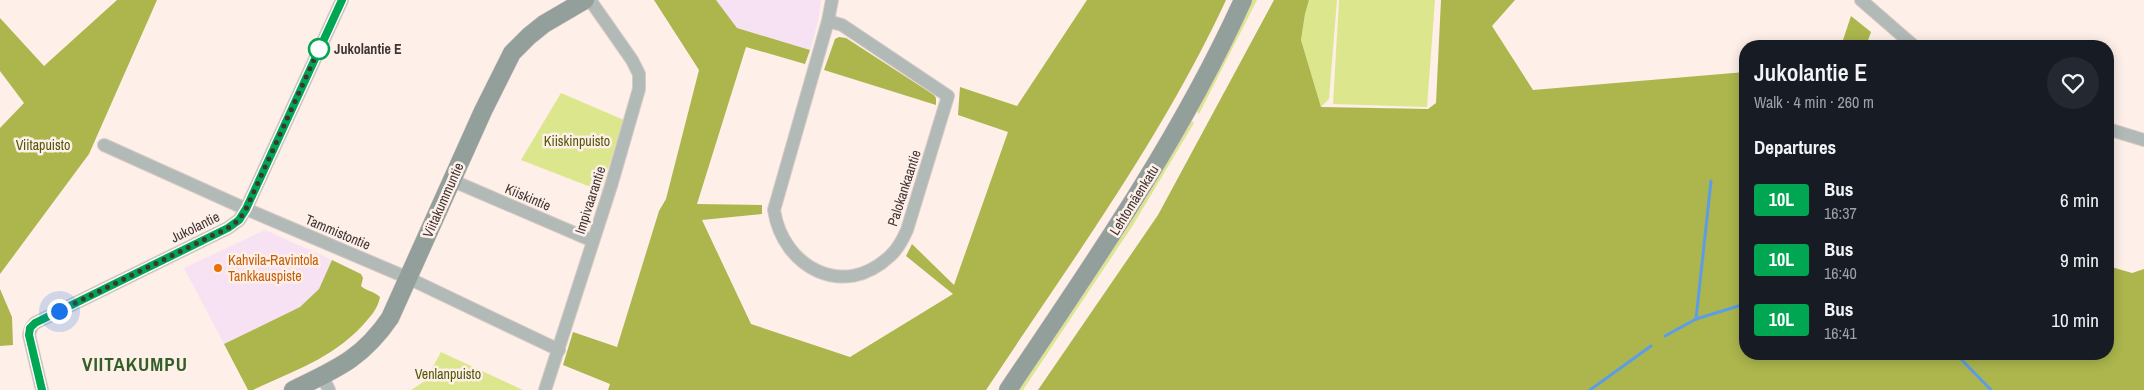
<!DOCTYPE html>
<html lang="en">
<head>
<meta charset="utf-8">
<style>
  body { margin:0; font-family:"Archivo Narrow",sans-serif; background:#242831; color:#f1f3f6; height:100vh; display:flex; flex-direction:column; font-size:19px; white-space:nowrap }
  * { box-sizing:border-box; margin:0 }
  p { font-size:16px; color:#9ea1a6 }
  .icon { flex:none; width:28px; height:28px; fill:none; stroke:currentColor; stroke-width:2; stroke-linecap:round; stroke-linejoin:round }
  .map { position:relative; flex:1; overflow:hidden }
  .panel { position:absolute; left:1739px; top:40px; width:375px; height:320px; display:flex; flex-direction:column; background:#171b24; border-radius:20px; box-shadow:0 2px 12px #0003 }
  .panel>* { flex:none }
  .badge { padding:0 10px; border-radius:4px; font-size:18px; line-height:32px }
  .you { position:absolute; width:25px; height:25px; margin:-12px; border:4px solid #fff; border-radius:50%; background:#1a73e8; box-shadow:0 0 0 8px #1a73e833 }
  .map>.badge { position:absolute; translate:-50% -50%; box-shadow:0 0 0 2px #fff }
  h2 { padding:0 15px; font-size:19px; line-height:45px }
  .round { display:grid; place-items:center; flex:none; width:52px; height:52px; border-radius:26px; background:#242831 }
  .head { display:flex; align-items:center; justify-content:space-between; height:85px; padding:0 15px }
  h1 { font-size:24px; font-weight:600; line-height:38px }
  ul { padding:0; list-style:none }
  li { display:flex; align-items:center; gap:15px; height:60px; padding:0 15px }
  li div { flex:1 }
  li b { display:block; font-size:19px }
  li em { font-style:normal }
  li .badge { min-width:55px; font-weight:700; text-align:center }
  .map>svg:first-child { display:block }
</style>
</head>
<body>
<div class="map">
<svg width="2144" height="390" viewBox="0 0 2144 390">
  <rect width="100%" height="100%" fill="#feefe9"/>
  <g fill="#f6e2f2">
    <polygon points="716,0 821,0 818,21 810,50 737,28"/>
    <polygon points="265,230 332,260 319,289 300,307 224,344 184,268"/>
  </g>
  <g fill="#dce78d">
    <polygon points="1252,0 1257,0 1199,114 1197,112 1199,107"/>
    <polygon points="1309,0 1337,0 1329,99 1321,107 1301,40 1305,14"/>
    <polygon points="1339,0 1435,0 1427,107 1333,104"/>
    <polygon points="561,93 624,120 601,191 521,160"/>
    <polygon points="1192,121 1194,123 1133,225 1023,390 1017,390 1185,129"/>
    <polygon points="441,352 523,390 411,390 425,381"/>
  </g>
  <g fill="#acb64d">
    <polygon points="117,0 157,0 89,154 0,274 0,128 24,103 0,71 0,18 44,66"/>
    <path d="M654,0H716L737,28L810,50L805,64L746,47L697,204L762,205V214L702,220L751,324L850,357L953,294L906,256L912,244L954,285L1008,132L958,115L960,87L1017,106L1087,0H1226C1162,138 1070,263 986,390H608L610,384L563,365L573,332L617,347L659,211L666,199L699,70Z"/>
    <polygon points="1274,0 1309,0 1305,14 1301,40 1321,107 1428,109 1436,103 1441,0 1515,0 1492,26 1533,90 1745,72 1745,354 2108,354 2108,266 2132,273 2144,269 2144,390 1038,390 1158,215"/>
    <polygon points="1851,16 1871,32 1866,46 1841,46"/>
    <polygon points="839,37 846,38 934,95 936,98 936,105 824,70 835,39"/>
    <path d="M332,260L361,274L363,278L361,286C368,292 372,290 380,297C378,309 370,317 362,326C331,359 293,371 253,390H248L224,344L300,307L319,289Z"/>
    <polygon points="0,289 12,317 13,345 0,346"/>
  </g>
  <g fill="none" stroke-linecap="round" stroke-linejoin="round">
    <g stroke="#5d9ce7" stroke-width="3">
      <polyline points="1696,319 1711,181"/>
      <polyline points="1665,336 1696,319 1745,304"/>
      <polyline points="1956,354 1991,390"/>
      <polyline points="1590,390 1651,346"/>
    </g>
    <defs>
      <g id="street">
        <polyline points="1861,0 1914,46"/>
        <path d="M828,21L842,25L948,96L907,230C903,239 898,249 890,256C844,300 783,268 774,210L828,21L832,0"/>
        <polyline points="2108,129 2144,140"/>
        <polyline points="104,145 246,209 408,278 559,350"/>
        <polyline points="451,180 593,241"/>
        <polyline points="322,376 329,390"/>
        <polyline points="42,390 29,335 31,328 35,323 228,228 239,220 246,209 342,0"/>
        <polyline points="545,390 611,186 639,89 639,74 632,60 590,0"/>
      </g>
      <g id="secondary">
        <path d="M293,390C336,369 362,359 390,318L483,111L512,53L529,36L544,24L585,0"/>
        <path d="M1008,390C1093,264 1180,139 1243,0"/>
      </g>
    </defs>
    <use href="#street" stroke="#d8cac5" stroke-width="14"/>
    <use href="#secondary" stroke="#d8cac5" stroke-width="19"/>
    <use href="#street" stroke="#b2bab8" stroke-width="12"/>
    <use href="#secondary" stroke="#929f9b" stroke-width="18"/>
  </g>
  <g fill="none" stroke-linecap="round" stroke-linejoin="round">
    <defs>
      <polyline id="line" points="42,390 29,335 30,328 35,323 228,228 239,220 246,209 342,0"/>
    </defs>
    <use href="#line" stroke="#fff" stroke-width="11"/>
    <use href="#line" stroke="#00a651" stroke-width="8"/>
    <polyline stroke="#3e3634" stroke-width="5" stroke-dasharray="0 9" points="59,311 228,228 239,220 246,209 323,40 319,49"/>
  </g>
  <circle fill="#fff" stroke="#00a651" stroke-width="2.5" cx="319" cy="49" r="10"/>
  <circle fill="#e8710a" stroke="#feefe9" stroke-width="2" cx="218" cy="268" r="5"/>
  <g text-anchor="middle" stroke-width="5" stroke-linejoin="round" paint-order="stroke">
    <g font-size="14" font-weight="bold" fill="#3e3634" stroke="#feefe9" text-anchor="start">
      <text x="334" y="54">Jukolantie E</text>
    </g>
    <g font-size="14" fill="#525807" stroke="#feefe9">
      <text x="577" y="146">Kiiskinpuisto</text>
      <text x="43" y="150">Viitapuisto</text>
      <text x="448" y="379">Venlanpuisto</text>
    </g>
    <g font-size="14" fill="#3e3634" stroke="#feefe9">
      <text transform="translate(904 188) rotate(-72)" y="5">Palokankaantie</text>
      <text transform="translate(528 197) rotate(23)" y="5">Kiiskintie</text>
      <text transform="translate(443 200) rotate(-66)" y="5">Viitakummuntie</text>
      <text transform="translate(590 200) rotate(-72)" y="5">Impivaarantie</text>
      <text transform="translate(1134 200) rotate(-58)" y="5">Lehtomäenkatu</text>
      <text transform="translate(195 227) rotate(-26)" y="5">Jukolantie</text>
      <text transform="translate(338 232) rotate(23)" y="5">Tammistontie</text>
    </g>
    <g font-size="14" fill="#c56008" stroke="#feefe9" text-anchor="start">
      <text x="228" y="265">Kahvila-Ravintola<tspan x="228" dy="16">Tankkauspiste</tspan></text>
    </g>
    <g font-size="19" font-weight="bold" letter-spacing="1" fill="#325f25" stroke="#feefe9">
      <text x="135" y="371">VIITAKUMPU</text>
    </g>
  </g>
</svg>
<div class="you" style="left:59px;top:311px"></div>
<section class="panel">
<div class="head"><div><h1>Jukolantie E</h1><p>Walk · 4 min · 260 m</p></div><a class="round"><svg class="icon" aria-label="heart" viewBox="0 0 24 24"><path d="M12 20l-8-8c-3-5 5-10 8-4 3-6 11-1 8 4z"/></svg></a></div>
<h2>Departures</h2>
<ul>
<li><span class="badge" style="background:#00a651;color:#fff">10L</span><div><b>Bus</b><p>16:37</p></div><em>6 min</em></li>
<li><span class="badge" style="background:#00a651;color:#fff">10L</span><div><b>Bus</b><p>16:40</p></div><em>9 min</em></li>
<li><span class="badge" style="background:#00a651;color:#fff">10L</span><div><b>Bus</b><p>16:41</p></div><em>10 min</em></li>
</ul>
</section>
</div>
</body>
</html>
